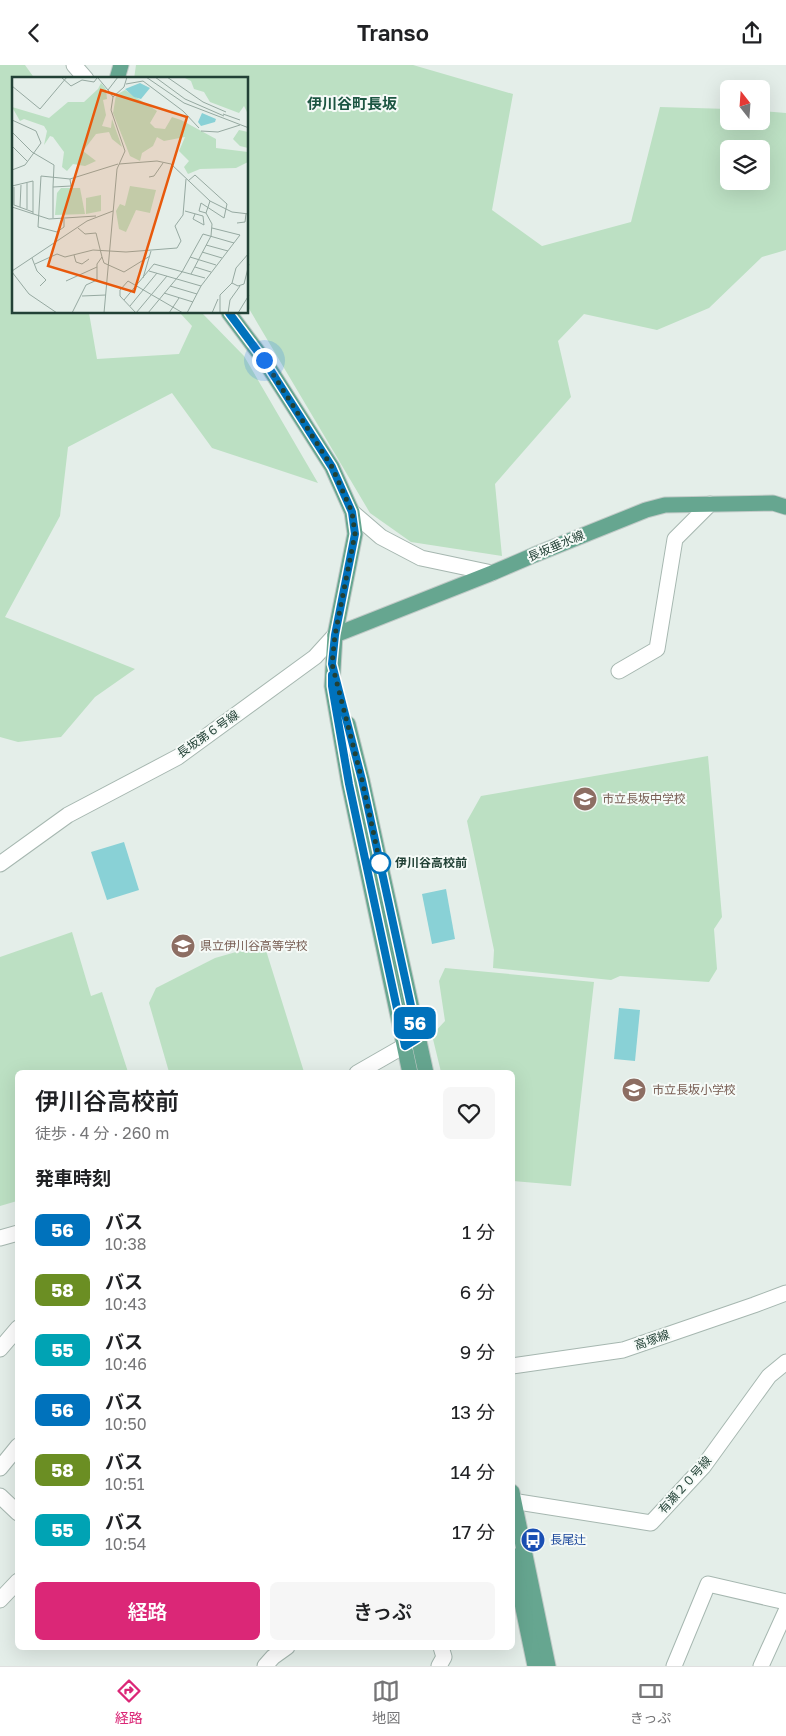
<!DOCTYPE html>
<html lang="ja">
<head>
<meta charset="utf-8">
<style>
  body { margin:0; font-family:"Golos Text","Noto Sans JP",sans-serif; background:#f6f6f6; color:#202124; height:100vh; display:flex; flex-direction:column; font-size:19px; white-space:nowrap }
  * { box-sizing:border-box; margin:0 }
  p { font-size:16px; color:#757577 }
  .icon { flex:none; width:28px; height:28px; fill:none; stroke:currentColor; stroke-width:2; stroke-linecap:round; stroke-linejoin:round }
  .map { position:relative; flex:1; overflow:hidden }
  .panel { position:absolute; left:15px; top:1005px; width:500px; height:580px; display:flex; flex-direction:column; background:#fff; border-radius:8px; box-shadow:0 5px 20px #0002 }
  .panel>* { flex:none }
  .badge { padding:0 10px; border-radius:8px; font-size:18px; line-height:32px }
  .needle { width:32px; rotate:343deg }
  .controls { position:absolute; left:720px; top:15px; display:grid; gap:10px }
  .controls a { display:grid; place-items:center; width:50px; height:50px; border-radius:8px; background:#fff; box-shadow:0 5px 20px #0002; font-size:25px }
  .you { position:absolute; width:25px; height:25px; margin:-12px; border:4px solid #fff; border-radius:50%; background:#1a73e8; box-shadow:0 0 0 8px #1a73e833 }
  .map>.badge { position:absolute; translate:-50% -50%; box-shadow:0 0 0 2px #fff }
  h2 { padding:0 20px; font-size:19px; line-height:45px }
  .round { display:grid; place-items:center; flex:none; width:52px; height:52px; border-radius:8px; background:#f6f6f6 }
  .summary { display:flex; align-items:center; justify-content:space-between; height:85px; padding:0 20px }
  h1 { font-size:24px; font-weight:600; line-height:38px }
  .action { display:flex; gap:10px; margin-top:auto; padding:10px 20px }
  .action a { flex:1; height:58px; border-radius:8px; background:#db2777; color:#fff; font-size:20px; font-weight:600; line-height:58px; text-align:center }
  .action a+a { background:#f6f6f6; color:#202124 }
  ul { padding:0; list-style:none }
  li { display:flex; align-items:center; gap:15px; height:60px; padding:0 20px }
  li div { flex:1 }
  li b { display:block; font-size:19px }
  li em { font-style:normal }
  li .badge { min-width:55px; font-weight:700; text-align:center }
  header { display:flex; justify-content:space-between; align-items:center; height:65px; padding:0 20px; background:#fff; font-size:22px; font-weight:600 }
  .dock { display:flex; justify-content:space-around; align-items:center; height:70px; border-top:1px solid #e0e0e0; background:#fff; font-size:14px; color:#757577 }
  .dock a { display:grid; justify-items:center; gap:2px }
  .dock .active { color:#db2777 }
  .map>svg:first-child { display:block }
</style>
</head>
<body>
<header><svg class="icon" aria-label="back" viewBox="0 0 24 24"><path d="M15 5l-7 7 7 7"/></svg>Transo<svg class="icon" aria-label="share" viewBox="0 0 24 24"><path d="M12 15V3M7 8l5-5 5 5M5 13v7h14v-7"/></svg></header>
<div class="map">
<svg width="786" height="1601" viewBox="0 0 786 1601">
  <rect width="100%" height="100%" fill="#e4eee9"/>
  <g fill="#bce0c3" fill-rule="evenodd">
    <polygon points="0,0 25,0 35,14 14,14 14,248 89,248 97,294 179,289 192,261 180,248 202,248 244,291 318,418 212,383 172,328 68,382 60,451 5,552 135,604 95,632 61,672 18,677 0,672"/>
    <path d="M136,0H413L513,29L492,145L542,181L631,157L660,42L729,44V56H761V46L786,48V185L762,192L709,243L657,265L584,249L558,276L571,332L495,419L502,491L411,477L370,448L248,242V14H134ZM729,84H761V116H729Z"/>
    <polygon points="708,691 722,852 714,864 717,904 709,917 620,911 611,915 493,903 494,885 467,756 481,731"/>
    <polygon points="72,867 91,931 102,927 128,1007 18,1008 17,1136 0,1141 0,892"/>
    <polygon points="264,879 304,1007 169,1007 149,938 156,923 215,893"/>
    <polygon points="445,903 594,917 571,1121 513,1116 512,1008 441,1007 432,970 445,956 439,916"/>
  </g>
  <g fill="#89d1d6">
    <polygon points="124,777 139,825 107,835 91,787"/>
    <polygon points="446,824 455,874 432,879 422,829"/>
    <polygon points="619,943 640,945 635,996 614,994"/>
  </g>
  <g fill="none" stroke-linecap="round" stroke-linejoin="round">
    <defs>
      <g id="minor">
        <polyline points="74,0 86,14"/>
        <polyline points="352,447 381,472 421,493 492,508"/>
        <polyline points="619,606 657,584 675,474 710,439"/>
        <polyline points="0,799 68,750 178,692 315,592 335,570"/>
        <polyline points="357,1008 418,973"/>
        <polyline points="0,1173 18,1168"/>
        <polyline points="0,1284 18,1263"/>
        <polyline points="512,1301 623,1285 754,1240 786,1228"/>
        <polyline points="0,1403 18,1381"/>
        <polyline points="0,1431 18,1448"/>
        <polyline points="512,1436 651,1458 703,1402 769,1311 786,1297"/>
        <polyline points="0,1535 18,1516"/>
        <polyline points="265,1601 273,1592 287,1582"/>
        <polyline points="439,1601 444,1592 441,1582"/>
        <polyline points="674,1601 708,1519 786,1537"/>
        <polyline points="761,1601 786,1546"/>
      </g>
      <g id="major">
        <polyline points="117,14 121,0"/>
        <polyline points="229,248 264,295 332,402 352,447 355,469 335,570 332,621 349,719 410,1008"/>
        <polyline points="335,570 492,508 534,490 646,445 665,440 773,438 786,442"/>
        <polyline points="348,659 362,715 426,1008"/>
        <polyline points="512,1427 548,1601"/>
        <polyline points="512,1490 535,1601"/>
      </g>
    </defs>
    <use href="#minor" stroke="#a6b7b0" stroke-width="17"/>
    <use href="#major" stroke="#c1cac7" stroke-width="17"/>
    <use href="#minor" stroke="#fff" stroke-width="15"/>
    <use href="#major" stroke="#66a690" stroke-width="15"/>
  </g>
  <g fill="none" stroke-linecap="round" stroke-linejoin="round">
    <defs>
      <polyline id="line" points="229,248 264,295 332,402 352,447 355,469 335,570 332,599 362,715 418,973 405,981 349,719 332,621 332,610"/>
    </defs>
    <use href="#line" stroke="#fff" stroke-width="11"/>
    <use href="#line" stroke="#0072bc" stroke-width="8"/>
    <polyline stroke="#224136" stroke-width="5" stroke-dasharray="0 9" points="264,295 332,402 352,447 355,469 335,570 332,599 362,715 380,798"/>
  </g>
  <defs>
    <symbol id="school-disc" viewBox="-11 -11 22 22"><circle r="9.5" fill="#8d6e63" stroke="#f5faf7"/><path d="M0-5L7-2L0 1L-7-2ZM-4 1L0 2.5L4 1V4Q0 6-4 4Z" fill="#fff"/></symbol>
    <symbol id="bus-disc" viewBox="-11 -11 22 22"><circle r="9.5" fill="#1a4fb4" stroke="#f5faf7"/><path d="M-5-6H5V4H4V6H2V4H-2V6H-4V4H-5ZM-3.5-4V0h7V-4ZM-3.5 1.2v1.5H-2V1.2ZM2 1.2v1.5H3.5V1.2Z" fill="#fff"/></symbol>
  </defs>
  <g fill-rule="evenodd">
    <use href="#school-disc" x="571" y="720" width="28" height="28"/>
    <use href="#school-disc" x="169" y="867" width="28" height="28"/>
    <use href="#school-disc" x="620" y="1011" width="28" height="28"/>
    <use href="#bus-disc" x="519" y="1461" width="28" height="28"/>
  </g>
  <circle fill="#fff" stroke="#0072bc" stroke-width="2.5" cx="380" cy="798" r="10"/>
  <g text-anchor="middle" stroke-width="4" stroke-linejoin="round" paint-order="stroke">
    <g font-size="12" fill="#224136" stroke="#f5faf7">
      <text transform="translate(556 481) rotate(-23)" y="4">長坂垂水線</text>
      <text transform="translate(208 669) rotate(-35)" y="4">長坂第６号線</text>
      <text transform="translate(652 1275) rotate(-19)" y="4">高塚線</text>
      <text transform="translate(685 1420) rotate(-48)" y="4">有瀬２０号線</text>
    </g>
    <g font-size="12" fill="#785e54" stroke="#f5faf7" text-anchor="start">
      <text x="602" y="738">市立長坂中学校</text>
      <text x="200" y="885">県立伊川谷高等学校</text>
      <text x="652" y="1029">市立長坂小学校</text>
    </g>
    <g font-size="12" font-weight="bold" fill="#224136" stroke="#f5faf7" text-anchor="start">
      <text x="395" y="802">伊川谷高校前</text>
    </g>
    <g font-size="12" fill="#164399" stroke="#f5faf7" text-anchor="start">
      <text x="550" y="1479">長尾辻</text>
    </g>
    <g font-size="15" font-weight="bold" fill="#1c5542" stroke="#f5faf7">
      <text x="352" y="44">伊川谷町長坂</text>
    </g>
  </g>
  <g transform="translate(12 12)">
    <rect width="236" height="236" fill="#e4eee9"/>
    <path d="M171,0H236V37L232,29L227,36L198,25L192,15L182,12L179,4ZM89,6L94,12L95,22L91,23L94,38L90,49L99,51L100,42L110,70L100,62L97,55L84,57L71,74L84,84L73,89L61,87L55,94L50,90L52,75L41,60L38,59L32,68L35,54L32,49L12,42L8,44L0,30L37,41L56,25H72L86,12ZM113,13L145,34L138,46L143,51L153,52L160,40L169,43L204,62V71L236,75V85L224,91L188,92L176,97L172,90L177,84L167,74L173,60L152,64L145,60L141,69L130,76L128,84L118,79L101,36L104,18ZM227,53L236,55V71L228,69L221,62ZM118,109L144,113L138,136L124,133L114,155L107,152L104,134L108,127L113,129ZM49,111H68L73,137L43,138L45,116ZM89,118V134L74,137V121Z" fill="#bce0c3"/>
    <path d="M128,6L138,11L129,22L122,20L113,12ZM190,36L204,42L203,45L189,49L186,45Z" fill="#89d1d6"/>
    <path fill="none" stroke="#96a9a1" stroke-width="1" d="M49,0L59,9L70,3L82,5L85,1M134,0L172,26L237,51M143,0L173,22L212,39M155,0L191,25L214,35M86,1L96,13M114,7L131,4L171,34L187,51M0,9L28,32L55,0M101,20L96,13L106,0M211,37L228,43M0,43L24,54L29,66L13,88L0,93M189,54L206,55L228,48M0,55L20,75L42,88L41,110L59,109L58,102M0,69L15,84M107,87L145,84L159,87L198,124L220,135L237,137M137,100L142,99L151,86M176,104L183,98L215,127L212,141L189,126L187,134L194,136M0,109L21,104V137M2,110V128L21,135M0,130L37,142L84,139M8,130L9,108M15,132V106M173,134L191,139L192,148L181,142L183,137M41,141V110M52,142V150L45,155L26,150L29,99L58,102L106,87M225,146L233,145L234,137M194,168L216,174M190,175L210,181M62,178L64,185L70,187L77,182M90,180L92,186L112,195L138,179M178,180L204,188M20,181L25,194L34,203L28,209M23,187L45,177L53,180L81,173L114,175L165,171L169,164L163,149L171,138L174,102M183,190L199,195M0,194L75,144L101,134M137,194L189,209L175,236M0,195L17,217L45,236M179,197L199,159L200,147L194,136L198,124M131,201L139,174M54,204L85,190M220,206L226,209L232,207L237,187M158,209L185,217M189,209L228,158L200,151M152,216L181,225M70,219L94,218M112,223L142,187L193,201M118,229L145,196M60,236L74,208L85,203V187L90,180L84,156L73,157L66,151M92,236L105,92L113,74L99,33L101,20L112,10L115,0M124,236L108,219V213L116,204L171,236M124,236L155,199M136,236L170,195L191,157L222,166M157,236L167,221M200,236L206,222M208,236V218L220,206L224,191L237,176M216,236L218,223L228,209M226,236L237,218"/>
    <path fill="#e8590c" fill-opacity="0.15" stroke="#e8590c" stroke-width="2.5" d="M89,13L175,40L122,215L36,189Z"/>
    <rect width="236" height="236" fill="none" stroke="#224136" stroke-width="2.5"/>
  </g>
</svg>
<div class="controls">
<a><svg class="needle" viewBox="-14 -14 28 28"><path d="M0-13l5 13h-10z" fill="#e53935"/><path d="M0 13l5-13h-10z" fill="#757577"/></svg></a>
<a><svg class="icon" aria-label="layers" viewBox="0 0 24 24"><path d="M12 4l9 5-9 5-9-5zM3 14l9 5 9-5"/></svg></a>
</div>
<div class="you" style="left:264px;top:295px"></div>
<b class="badge" style="left:415px;top:958px;background:#0072bc;color:#fff">56</b>
<section class="panel">
<div class="summary"><div><h1>伊川谷高校前</h1><p>徒歩 · 4 分 · 260 m</p></div><a class="round"><svg class="icon" aria-label="heart" viewBox="0 0 24 24"><path d="M12 20l-8-8c-3-5 5-10 8-4 3-6 11-1 8 4z"/></svg></a></div>
<h2>発車時刻</h2>
<ul>
<li><span class="badge" style="background:#0072bc;color:#fff">56</span><div><b>バス</b><p>10:38</p></div><em>1 分</em></li>
<li><span class="badge" style="background:#6b8e23;color:#fff">58</span><div><b>バス</b><p>10:43</p></div><em>6 分</em></li>
<li><span class="badge" style="background:#00a3b4;color:#fff">55</span><div><b>バス</b><p>10:46</p></div><em>9 分</em></li>
<li><span class="badge" style="background:#0072bc;color:#fff">56</span><div><b>バス</b><p>10:50</p></div><em>13 分</em></li>
<li><span class="badge" style="background:#6b8e23;color:#fff">58</span><div><b>バス</b><p>10:51</p></div><em>14 分</em></li>
<li><span class="badge" style="background:#00a3b4;color:#fff">55</span><div><b>バス</b><p>10:54</p></div><em>17 分</em></li>
</ul>
<div class="action"><a>経路</a><a>きっぷ</a></div>
</section>
</div>
<nav class="dock">
<a class="active"><svg class="icon" aria-label="directions" viewBox="0 0 24 24"><path d="M12 3l9 9-9 9-9-9zM9 14v-3h6M13 9l2 2-2 2"/></svg>経路</a>
<a><svg class="icon" aria-label="map" viewBox="0 0 24 24"><path d="M3 6l6-2 6 2 6-2v14l-6 2-6-2-6 2zM9 4v14M15 6v14"/></svg>地図</a>
<a><svg class="icon" aria-label="tickets" viewBox="0 0 24 24"><path d="M3 7h18v10H3zM15 7v10"/></svg>きっぷ</a>
</nav>
</body>
</html>
